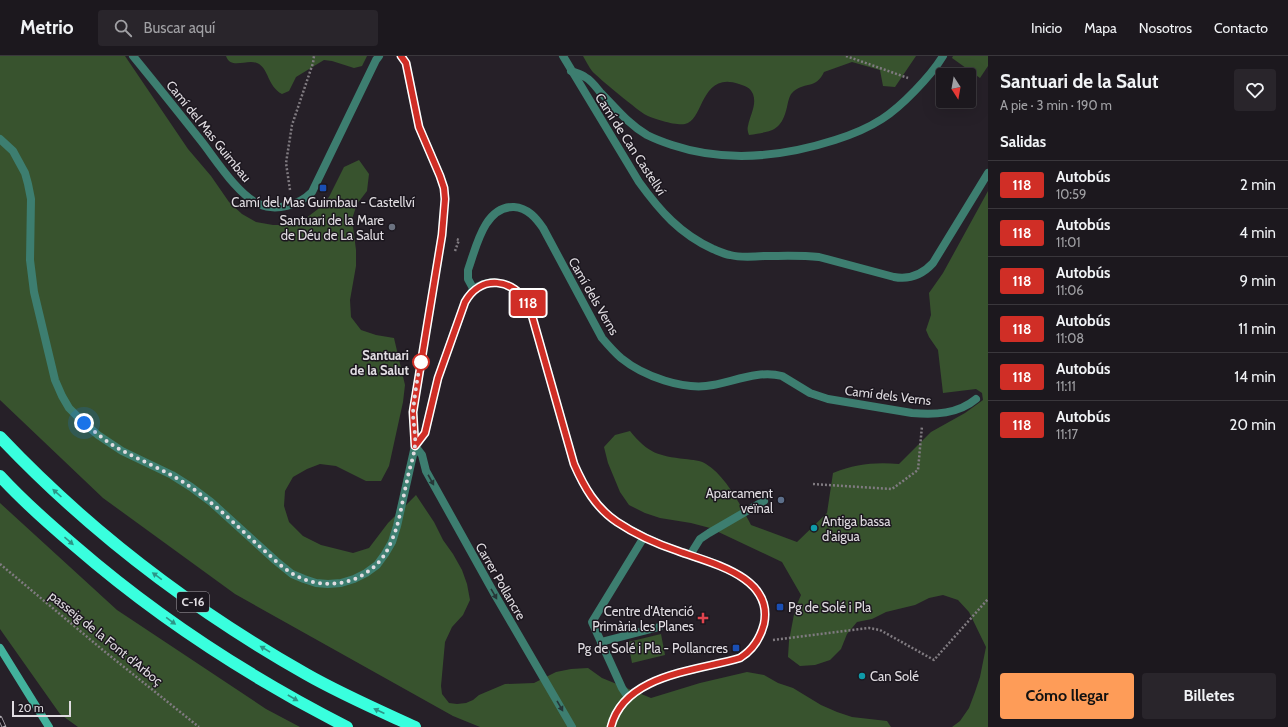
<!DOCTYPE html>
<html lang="es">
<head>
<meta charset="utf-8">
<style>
  body { margin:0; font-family:Cabin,sans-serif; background:#29252b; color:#f1f3f6; height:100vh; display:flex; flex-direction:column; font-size:15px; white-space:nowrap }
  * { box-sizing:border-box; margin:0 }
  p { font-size:13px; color:#a0a0a4 }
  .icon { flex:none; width:22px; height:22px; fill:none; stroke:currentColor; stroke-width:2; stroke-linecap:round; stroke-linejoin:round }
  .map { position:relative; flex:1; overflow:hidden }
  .side { display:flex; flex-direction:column; background:#1c181e; width:300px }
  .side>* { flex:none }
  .badge { padding:0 8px; border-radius:3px; font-size:14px; line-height:26px }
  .needle { width:26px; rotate:169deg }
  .tools { position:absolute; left:936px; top:12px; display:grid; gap:8px }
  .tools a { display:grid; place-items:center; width:40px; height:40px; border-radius:4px; background:#1c181e; box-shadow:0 4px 16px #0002,0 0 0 1px #3a373c; font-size:20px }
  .scale { position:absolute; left:12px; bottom:10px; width:59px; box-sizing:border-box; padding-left:4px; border:2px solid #e0dce1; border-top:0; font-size:11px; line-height:14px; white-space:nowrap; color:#e0dce1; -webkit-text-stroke:3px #1c171f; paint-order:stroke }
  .you { position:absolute; width:20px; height:20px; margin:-10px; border:3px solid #fff; border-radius:50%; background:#1a73e8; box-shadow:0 0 0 6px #1a73e833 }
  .map>.badge { position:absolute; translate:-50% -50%; box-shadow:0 0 0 2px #fff }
  h2 { padding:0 12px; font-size:15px; line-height:36px }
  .round { display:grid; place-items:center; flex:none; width:42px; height:42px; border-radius:4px; background:#29252b }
  .head { display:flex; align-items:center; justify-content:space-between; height:68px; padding:0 12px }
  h1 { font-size:19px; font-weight:700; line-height:30px }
  .primary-button { display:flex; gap:8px; margin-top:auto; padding:8px 12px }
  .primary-button a { flex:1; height:46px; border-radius:4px; background:#fe9c58; color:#111; font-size:16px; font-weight:700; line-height:46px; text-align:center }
  .primary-button a+a { background:#29252b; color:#f1f3f6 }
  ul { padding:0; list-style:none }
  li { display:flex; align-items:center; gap:12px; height:48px; padding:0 12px; border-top:1px solid #3a373c }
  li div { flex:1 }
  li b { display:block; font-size:15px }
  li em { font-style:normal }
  li .badge { min-width:44px; font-weight:700; text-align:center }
  header { display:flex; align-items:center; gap:24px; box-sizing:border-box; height:56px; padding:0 20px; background:#1c181e; border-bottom:1px solid #3a373c }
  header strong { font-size:19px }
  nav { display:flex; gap:22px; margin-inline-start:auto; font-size:14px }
  .search { width:280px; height:36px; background:#29252b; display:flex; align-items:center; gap:10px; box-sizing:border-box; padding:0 14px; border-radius:4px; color:#a0a0a4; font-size:15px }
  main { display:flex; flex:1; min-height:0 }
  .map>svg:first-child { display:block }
</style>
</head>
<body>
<header>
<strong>Metrio</strong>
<div class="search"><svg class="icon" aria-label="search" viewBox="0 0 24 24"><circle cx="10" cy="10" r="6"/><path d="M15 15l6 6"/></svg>Buscar aquí</div>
<nav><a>Inicio</a><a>Mapa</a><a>Nosotros</a><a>Contacto</a></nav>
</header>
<main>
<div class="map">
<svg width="988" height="671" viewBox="0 0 988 671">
  <rect width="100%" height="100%" fill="#262028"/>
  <g fill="#38532e">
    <polygon points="0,0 125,0 188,93 211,120 229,146 242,158 256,166 273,169 289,169 305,163 318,153 329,141 344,111 359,104 369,118 367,135 357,148 352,163 356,194 356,210 350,244 351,261 361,274 376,279 394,282 405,329 403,346 389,410 381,425 366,425 336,410 320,408 307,413 293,421 285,435 284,450 289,466 303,480 321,489 353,497 369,492 388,467 416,439 434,466 443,484 453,498 462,514 467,528 470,544 463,559 452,571 445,586 441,630 442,638 449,647 457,648 466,647 473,644 479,639 505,628 534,627 556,616 571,613 588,612 602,622 651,642 700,627 747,616 764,619 778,627 793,632 821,649 837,656 852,661 887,665 891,671 480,671 453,660 235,538 103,442 0,344"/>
    <path d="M226,0H367L362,10L354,12L332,5L324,4L296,21L289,35L282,38C267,30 269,12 257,7C246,3 231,14 226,0Z"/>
    <path d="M583,0H916L895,31L883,30L880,14L852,6L824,16C816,34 803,25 792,37C789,40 788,47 787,51C781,76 772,75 749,79C748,76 747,73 748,70C750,59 757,49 753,38C750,31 745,30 739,28C700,15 704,65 685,68C677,70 654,63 646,59C641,57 597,21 592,15C589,11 586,5 583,0Z"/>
    <polygon points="953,0 988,0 988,10 980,22 952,2"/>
    <path d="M988,135V671H952L960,665L969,652L975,636L980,621L986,591L969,556L958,544L943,539L929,542L915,549L886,556L872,563L857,566L847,578L841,593L830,604L815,609L800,610L788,601L789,585L795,553L801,539L782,506L710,472L691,467L660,462L645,457L629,449L620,436L608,407L604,391L615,379L630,375C648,397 658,400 685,403C692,404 701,404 706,408C725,419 741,450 751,469L797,486L827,457L833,417C856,408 874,406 899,408L931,376L965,357L983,344L982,337L976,333L943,337L938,294L929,281L926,274L931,259L929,237L943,217Z"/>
    <polygon points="0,447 117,554 266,653 300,671 78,671 60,658 0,573"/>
    <polygon points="661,578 665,599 632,607 628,586"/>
  </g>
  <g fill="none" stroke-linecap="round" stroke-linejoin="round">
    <g stroke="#807b81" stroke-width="2.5" stroke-dasharray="2 2" stroke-linecap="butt">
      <polyline points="846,0 908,22"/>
      <polyline points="290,134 286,107 292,69 313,7 314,0"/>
      <polyline points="455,195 459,184 456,183"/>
      <polyline points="813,428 892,433 918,414 922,370"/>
      <polyline points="0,508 104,595 199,671"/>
      <polyline points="773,584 869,572 880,574 934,604 988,543"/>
    </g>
    <g stroke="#3d7e70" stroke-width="8">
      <polyline points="690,499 700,483 709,477 764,445"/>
      <polyline points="601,586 659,571"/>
      <polyline points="628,641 622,632 592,566 644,481"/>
    </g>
    <g stroke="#3d7e70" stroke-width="8">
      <path d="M133,0C156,28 179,57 202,86C216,104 238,139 259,148C276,156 299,149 312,136L376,4L379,0"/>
      <path d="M563,0L639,126C660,155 680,178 713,193C718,195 724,198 730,199C741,202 753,201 764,200C782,200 800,199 819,201L894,221C910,224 922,219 933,207L988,117"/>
      <path d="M571,15C576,17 581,18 585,21C591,24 596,31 600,36C615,51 628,68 647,79C655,83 663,86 672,89C726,107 782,101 835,84C851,79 868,72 882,63C901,51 931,20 943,0"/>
      <polyline points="0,83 13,95 25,117 28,128 31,143 30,204 34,236 55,324 62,340 69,352 84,367 98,379 122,395 172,419 191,431 211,446 276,505 292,518 304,523 316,527 328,528 341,527 354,523 366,517 377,509 385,498 392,486 397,470 415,390 413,356 442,179 445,143 444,132 440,120 419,71 406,7 401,0"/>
      <path d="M474,234L468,223V214C476,192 484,150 514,151C528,152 536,162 543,172L602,282C608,289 614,296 621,302C643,320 684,335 713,329C735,325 759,314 782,320L810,337L828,343L912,357C935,359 958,358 976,343"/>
      <path d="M415,390L425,377L438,322L465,246C468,242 470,237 474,233C494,219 518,230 529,249L574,408C584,431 596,452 617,466C636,478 657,488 678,495C710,507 774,520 764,568C760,583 753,594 740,602C697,615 624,618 611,671"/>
      <polyline points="415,390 422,399 426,415 494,537 572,671"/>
    </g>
    <polyline stroke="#42b29c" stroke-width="8" points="0,592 49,671"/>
    <g stroke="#39ffde" stroke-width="12">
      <path d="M0,381C89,475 193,554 306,618C341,638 378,654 415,671"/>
      <path d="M0,420C23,445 49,468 75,490C158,562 249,621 347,671"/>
    </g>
    <defs>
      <polyline id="rail" points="0,662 4,671"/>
    </defs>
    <use href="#rail" stroke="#b3aeb4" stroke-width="4.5"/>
    <use href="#rail" stroke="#1c171f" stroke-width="3" stroke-dasharray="9" stroke-linecap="butt"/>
  </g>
  <defs><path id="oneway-solid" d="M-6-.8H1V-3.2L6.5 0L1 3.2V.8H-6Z"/></defs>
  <g fill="#263637">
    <use href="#oneway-solid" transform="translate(431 424) rotate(61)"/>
    <use href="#oneway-solid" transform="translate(494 538) rotate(60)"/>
    <use href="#oneway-solid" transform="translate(560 650) rotate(60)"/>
  </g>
  <g fill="#2c9788">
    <use href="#oneway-solid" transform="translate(57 437) rotate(-138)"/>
    <use href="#oneway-solid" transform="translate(69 485) rotate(41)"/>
    <use href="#oneway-solid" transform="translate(157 520) rotate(-144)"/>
    <use href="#oneway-solid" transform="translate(171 565) rotate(36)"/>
    <use href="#oneway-solid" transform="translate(265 593) rotate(-149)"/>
    <use href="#oneway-solid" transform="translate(293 642) rotate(30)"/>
    <use href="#oneway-solid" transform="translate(379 655) rotate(-155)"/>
  </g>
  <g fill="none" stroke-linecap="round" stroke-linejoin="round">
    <defs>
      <path id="line" d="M401,0L406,7L419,71L440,120L444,132L445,143L442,179L413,356L415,390L425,377L438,322L465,246C481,218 513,222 529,249L574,408C584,431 596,452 617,466C635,478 657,488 678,495C710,507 774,520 764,568C760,583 753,594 740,602C697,615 624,618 611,671"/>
    </defs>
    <use href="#line" stroke="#fff" stroke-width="9"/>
    <use href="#line" stroke="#d02e26" stroke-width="6"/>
    <path stroke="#e0dce1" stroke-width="4" stroke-dasharray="0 7.2" d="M84,367C96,377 109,388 123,395C146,407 171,417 192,432C217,450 238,471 260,491C271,500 281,511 293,518C313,530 339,531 359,521C374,513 385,502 391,486C400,467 402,445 407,425C409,413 414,401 415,389C416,378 413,367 413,356C414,345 418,315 421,306"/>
  </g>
  <g fill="#1a4fb4" stroke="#1c171f" stroke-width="1.5">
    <rect x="319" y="128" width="8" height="8" rx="2"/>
    <rect x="776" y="547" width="8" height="8" rx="2"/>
    <rect x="732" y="588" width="8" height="8" rx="2"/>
  </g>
  <circle fill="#6b7280" stroke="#1c171f" stroke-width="1.5" cx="392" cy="171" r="4"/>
  <circle fill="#fff" stroke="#d02e26" stroke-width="2" cx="421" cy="306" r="8"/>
  <circle fill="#5c6f8a" stroke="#1c171f" stroke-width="1.5" cx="781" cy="444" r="4"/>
  <g fill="#0f9aa8" stroke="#1c171f" stroke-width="1.5">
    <circle cx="814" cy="472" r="4"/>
    <circle cx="862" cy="620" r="4"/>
  </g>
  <path fill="#e0444e" stroke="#1c171f" stroke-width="1.5" d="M701 556h4v4h4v4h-4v4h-4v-4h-4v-4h4z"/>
  <g text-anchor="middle" stroke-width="3" stroke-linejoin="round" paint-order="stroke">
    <rect fill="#1c171f" stroke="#a5a1a7" stroke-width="1" x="177" y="536" width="32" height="20" rx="3"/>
    <g font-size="12" font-weight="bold" fill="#e0dce1">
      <text x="193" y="550">C-16</text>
    </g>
    <g font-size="13" fill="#e0dce1" stroke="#1c171f">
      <text transform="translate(209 75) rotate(51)" y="5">Camí del Mas Guimbau</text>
      <text transform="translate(631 88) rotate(57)" y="5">Camí de Can Castellví</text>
      <text transform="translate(594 240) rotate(60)" y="5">Camí dels Verns</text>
      <text transform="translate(888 339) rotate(7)" y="5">Camí dels Verns</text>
      <text transform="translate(501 525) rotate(60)" y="5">Carrer Pollancre</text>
      <text transform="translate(106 582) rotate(39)" y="5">passeig de la Font d'Arboç</text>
    </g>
    <g font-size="13" fill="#e0dce1" stroke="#1c171f" text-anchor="end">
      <text x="323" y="151" text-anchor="middle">Camí del Mas Guimbau - Castellví</text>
      <text x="384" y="169">Santuari de la Mare<tspan x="384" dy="15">de Déu de La Salut</tspan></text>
      <text x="773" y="442">Aparcament<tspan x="773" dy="15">veïnal</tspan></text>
      <text x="822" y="470" text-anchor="start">Antiga bassa<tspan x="822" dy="15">d'aigua</tspan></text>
      <text x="788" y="556" text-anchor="start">Pg de Solé i Pla</text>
      <text x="694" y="560">Centre d'Atenció<tspan x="694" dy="15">Primària les Planes</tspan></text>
      <text x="728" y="597">Pg de Solé i Pla - Pollancres</text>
      <text x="870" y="625" text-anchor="start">Can Solé</text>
    </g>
    <g font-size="13" font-weight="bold" fill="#e0dce1" stroke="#1c171f" text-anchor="end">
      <text x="409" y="304">Santuari<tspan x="409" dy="15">de la Salut</tspan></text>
    </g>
  </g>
</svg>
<div class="tools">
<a><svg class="needle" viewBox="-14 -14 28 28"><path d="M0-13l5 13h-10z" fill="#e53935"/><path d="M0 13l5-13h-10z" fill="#a0a0a4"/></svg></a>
</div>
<div class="scale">20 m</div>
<div class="you" style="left:84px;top:367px"></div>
<b class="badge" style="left:528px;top:247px;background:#d02e26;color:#fff">118</b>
</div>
<section class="side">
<div class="head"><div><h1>Santuari de la Salut</h1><p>A pie · 3 min · 190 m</p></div><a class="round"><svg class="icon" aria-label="heart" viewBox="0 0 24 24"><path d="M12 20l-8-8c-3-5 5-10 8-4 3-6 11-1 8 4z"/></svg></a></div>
<h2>Salidas</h2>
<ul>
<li><span class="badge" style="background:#d02e26;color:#fff">118</span><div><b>Autobús</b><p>10:59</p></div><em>2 min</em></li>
<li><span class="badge" style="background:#d02e26;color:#fff">118</span><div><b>Autobús</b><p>11:01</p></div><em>4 min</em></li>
<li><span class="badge" style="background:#d02e26;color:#fff">118</span><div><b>Autobús</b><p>11:06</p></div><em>9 min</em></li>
<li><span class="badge" style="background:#d02e26;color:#fff">118</span><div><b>Autobús</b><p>11:08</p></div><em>11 min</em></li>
<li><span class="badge" style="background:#d02e26;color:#fff">118</span><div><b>Autobús</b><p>11:11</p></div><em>14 min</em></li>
<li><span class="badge" style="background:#d02e26;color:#fff">118</span><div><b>Autobús</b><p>11:17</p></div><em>20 min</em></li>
</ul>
<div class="primary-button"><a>Cómo llegar</a><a>Billetes</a></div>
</section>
</main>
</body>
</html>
